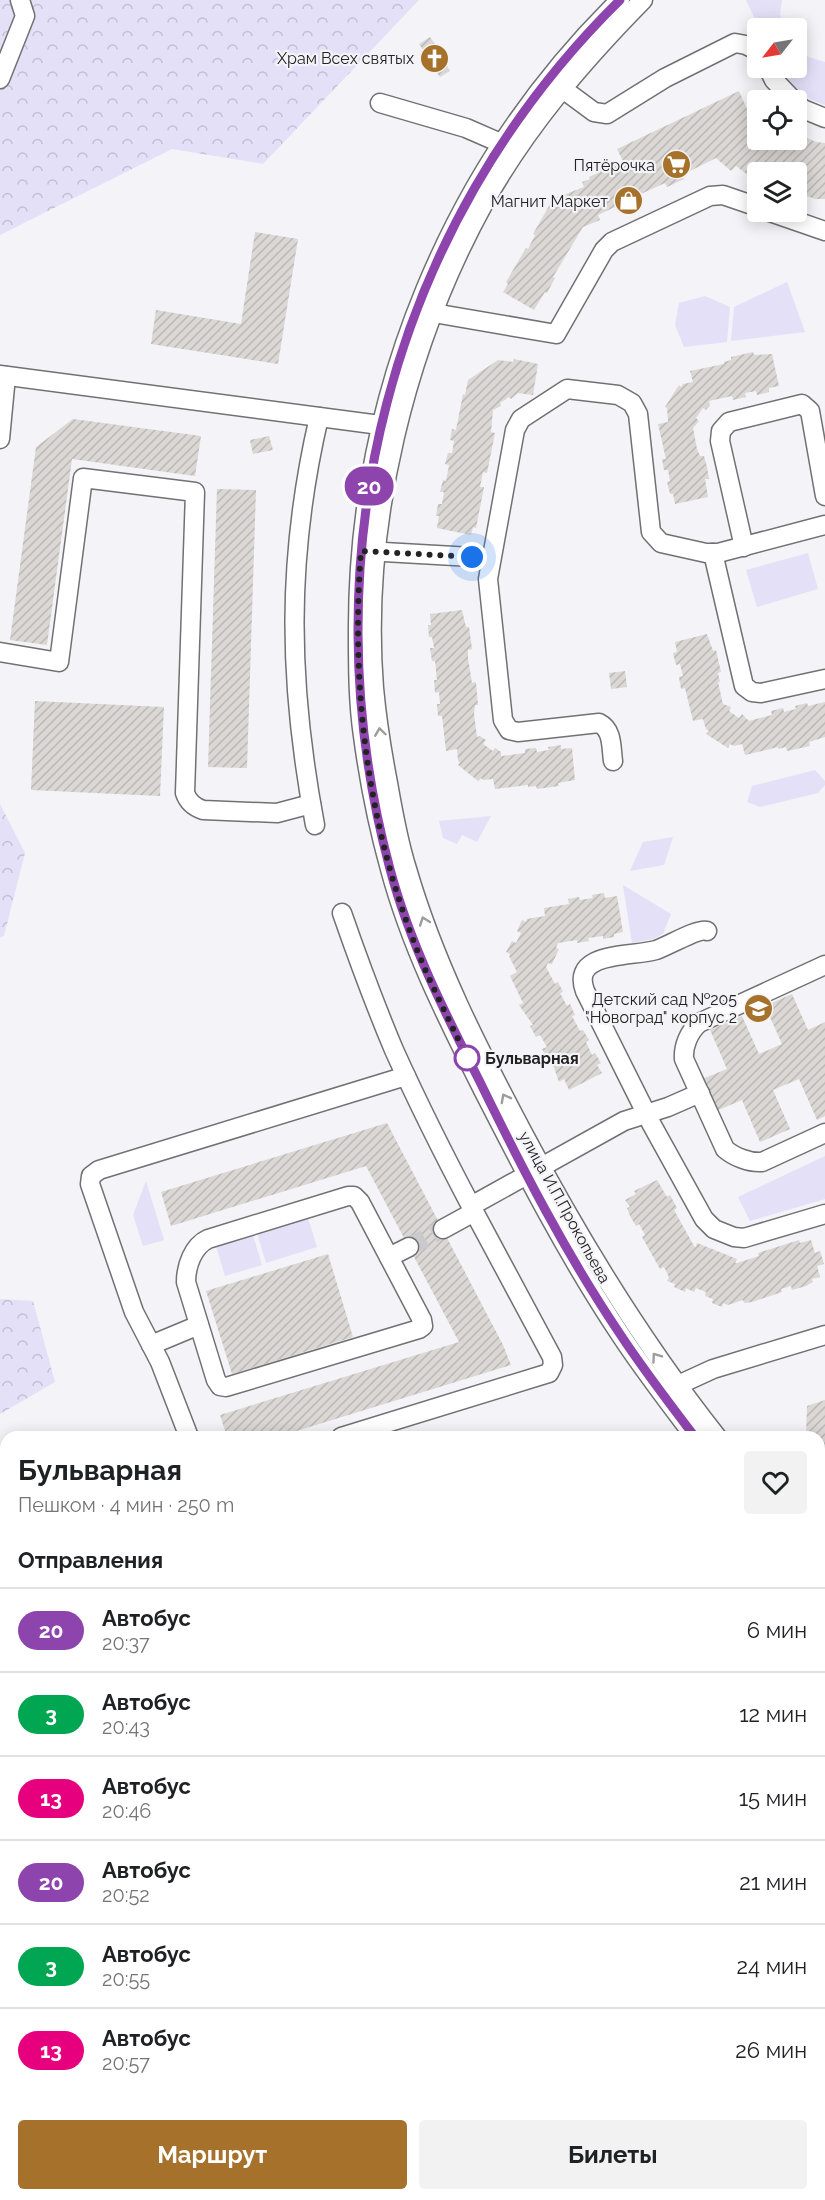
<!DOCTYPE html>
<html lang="ru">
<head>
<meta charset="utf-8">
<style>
  body { margin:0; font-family:Raleway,sans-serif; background:#f2f2f2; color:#202124; height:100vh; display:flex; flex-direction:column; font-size:22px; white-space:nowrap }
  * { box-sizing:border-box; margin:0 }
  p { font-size:20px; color:#757577 }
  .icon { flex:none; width:33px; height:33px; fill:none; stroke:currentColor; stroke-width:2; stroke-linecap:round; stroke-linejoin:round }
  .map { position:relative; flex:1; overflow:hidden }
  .sheet { position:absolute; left:0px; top:1431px; width:825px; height:770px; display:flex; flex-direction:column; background:#fff; border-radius:18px 18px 0 0; box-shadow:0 3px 15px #0003 }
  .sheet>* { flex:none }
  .badge { padding:0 12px; border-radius:20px; font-size:21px; line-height:39px }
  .needle { width:39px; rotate:239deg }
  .fabs { position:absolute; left:747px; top:18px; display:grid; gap:12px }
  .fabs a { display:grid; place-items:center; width:60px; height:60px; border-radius:6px; background:#fff; box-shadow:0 3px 15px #0003; font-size:30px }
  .you { position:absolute; width:30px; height:30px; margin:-15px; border:4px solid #fff; border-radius:50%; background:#1a73e8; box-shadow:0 0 0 9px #1a73e833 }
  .map>.badge { position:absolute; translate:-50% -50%; box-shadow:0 0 0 3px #fff }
  h2 { padding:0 18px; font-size:22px; line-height:54px }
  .round { display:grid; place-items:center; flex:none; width:63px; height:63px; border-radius:6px; background:#f2f2f2 }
  .summary { display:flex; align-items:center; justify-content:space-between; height:102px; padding:0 18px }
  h1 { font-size:28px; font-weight:700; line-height:45px }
  .primary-button { display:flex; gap:12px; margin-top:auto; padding:12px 18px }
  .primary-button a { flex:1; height:69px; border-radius:6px; background:#a6722b; color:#fff; font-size:24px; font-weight:700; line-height:69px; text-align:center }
  .primary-button a+a { background:#f2f2f2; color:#202124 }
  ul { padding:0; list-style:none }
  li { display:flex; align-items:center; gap:18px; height:84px; padding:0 18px; border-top:2px solid #e0e0e0 }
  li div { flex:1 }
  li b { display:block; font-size:22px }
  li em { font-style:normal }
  li .badge { min-width:66px; font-weight:700; text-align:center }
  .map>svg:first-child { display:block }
</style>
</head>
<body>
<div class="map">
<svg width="825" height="2200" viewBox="0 0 825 2200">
  <defs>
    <pattern id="forest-crowns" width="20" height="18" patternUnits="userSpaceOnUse" patternTransform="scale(1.5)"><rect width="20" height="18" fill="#e3e0f8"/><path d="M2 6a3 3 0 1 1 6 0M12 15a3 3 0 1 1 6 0" fill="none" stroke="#c2c0d4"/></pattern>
    <pattern id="building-hatch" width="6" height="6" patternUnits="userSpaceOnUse" patternTransform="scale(1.5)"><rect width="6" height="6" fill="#dad7d4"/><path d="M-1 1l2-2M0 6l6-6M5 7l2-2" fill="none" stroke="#bbb8b6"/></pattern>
  </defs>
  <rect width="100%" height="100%" fill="#f4f3f7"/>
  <g fill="url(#forest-crowns)">
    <polygon points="0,0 419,0 263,164 172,149 0,235"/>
    <polygon points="0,804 25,853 4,936 0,937"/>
    <polygon points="0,1299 33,1301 55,1382 0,1414"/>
    <polygon points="0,1677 6,1689 6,2194 230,2194 232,2200 0,2200"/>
  </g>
  <g fill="#e3e0f8">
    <polygon points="746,0 782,0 780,14 783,28 759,28"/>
    <path d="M797,48L809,57L825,62V105C805,98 789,86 778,68H796Z"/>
    <polygon points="787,282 805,332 731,341 734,307"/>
    <polygon points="705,296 730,307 727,342 684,347 675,325 679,303"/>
    <polygon points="808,553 818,589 757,607 746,570"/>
    <polygon points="815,770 825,781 825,785 818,793 760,807 747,802 752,786"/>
    <polygon points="491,816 477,842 462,835 457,844 443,838 439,821"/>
    <polygon points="673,837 664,865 630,871 643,842"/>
    <polygon points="623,885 671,914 663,934 653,939 632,943"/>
    <polygon points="825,1156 825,1199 750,1221 738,1197"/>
    <polygon points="146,1181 164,1240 143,1246 133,1215"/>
    <polygon points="308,1218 317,1247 266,1263 257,1233"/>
    <polygon points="253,1235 262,1265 225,1276 216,1246"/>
  </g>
  <g fill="url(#building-hatch)">
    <polygon points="430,37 447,61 445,62 450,71 440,77 424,55 426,54 419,44"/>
    <polygon points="739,91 747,109 758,112 758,140 796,140 796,133 816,142 825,143 825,199 815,199 796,192 796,172 758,172 758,179 748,175 736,166 731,171 716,158 682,175 684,179 667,187 665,183 632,198 634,202 619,209 617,206 598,215 600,220 583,227 553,277 555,278 547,293 545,292 534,310 503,292 508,284 506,282 526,248 528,249 535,235 533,234 553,199 584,187 582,182 590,179 589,177 623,161 617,149"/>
    <polygon points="255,232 298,239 278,364 151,344 156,310 241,324"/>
    <polygon points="753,352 754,355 772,354 779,386 769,388 769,392 757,395 756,391 745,393 746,397 733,400 732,396 709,401 710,405 706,410 703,408 696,418 699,421 693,428 697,449 700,456 704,456 707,467 709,479 705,479 708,497 675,504 673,494 670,494 667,482 670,481 668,470 664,470 662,459 666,459 658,424 668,422 667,408 665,407 679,385 681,387 683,384 693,382 690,371 724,364 724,362 731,360 731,357"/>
    <polygon points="514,359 538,364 533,395 518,393 511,399 509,397 500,403 501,406 493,410 491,432 495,433 487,473 483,472 480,487 484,487 476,528 473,527 471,535 437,528 439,516 436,516 438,504 442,504 444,492 440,492 443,480 446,481 449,465 445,464 448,453 452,453 454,441 450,440 452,429 456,430 463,394 465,395 468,380 498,360 513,362"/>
    <polygon points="73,419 201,436 195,476 72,459 47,645 10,640 36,447"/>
    <polygon points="269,436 273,450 253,454 250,440"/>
    <polygon points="217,489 256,490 247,768 208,767"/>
    <polygon points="462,610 466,627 469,627 472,649 468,650 468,658 472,683 476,682 478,705 475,705 474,714 477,737 480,736 486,740 483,744 493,751 495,748 501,752 501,756 525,753 525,749 536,748 537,752 549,750 548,747 561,745 561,749 572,748 575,780 558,783 559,786 537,789 536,786 528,787 528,785 495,789 493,779 483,780 481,778 478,781 458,765 460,762 458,761 457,749 446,751 442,716 438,716 437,704 440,704 439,692 435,693 434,680 437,680 435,661 432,661 430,648 434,648 432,637 429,637 428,625 431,625 430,614"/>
    <polygon points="707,634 713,651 716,650 721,672 718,673 720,682 718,682 723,704 731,707 729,711 739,718 742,714 749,721 772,715 771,711 783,708 784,712 796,709 795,706 807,703 808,706 825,702 825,737 809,742 810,746 787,751 786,747 778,749 778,747 745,755 742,744 734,746 730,744 728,748 706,734 709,731 706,729 703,719 693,721 685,688 681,689 679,677 683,676 680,664 676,665 673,653 677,652 675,642"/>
    <polygon points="625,671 627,687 611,689 609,673"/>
    <polygon points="35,701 164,707 160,796 31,790"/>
    <polygon points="604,893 605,898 617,896 623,932 614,934 614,937 603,939 603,936 595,937 588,938 589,941 577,943 577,940 558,943 556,948 559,949 552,964 548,963 546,967 555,984 558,982 563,992 560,993 567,1006 570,1004 575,1015 572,1016 580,1031 583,1030 589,1040 586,1042 592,1055 595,1053 601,1063 597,1065 602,1073 569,1090 564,1079 559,1082 551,1059 548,1060 542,1049 547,1047 540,1035 536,1037 530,1026 533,1025 519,1005 523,1003 510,976 517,972 509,956 510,954 506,952 512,941 516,943 521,933 517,931 522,920 526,922 527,919 545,916 544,908 569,904 568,899 579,897 580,900 593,898 592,895"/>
    <polygon points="792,994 808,1030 825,1022 825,1116 817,1120 799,1079 773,1090 790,1129 760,1142 742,1100 716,1111 702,1079 727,1069 710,1030 742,1016 759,1054 782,1044 765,1006"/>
    <polygon points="387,1123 503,1345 511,1365 277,1437 227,1437 220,1415 459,1342 366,1166 171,1226 161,1192"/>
    <polygon points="657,1180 667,1197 670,1195 677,1208 674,1210 694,1246 696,1247 697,1243 737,1259 735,1263 737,1263 759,1256 758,1253 799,1240 800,1243 811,1240 815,1253 820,1251 824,1264 817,1266 820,1277 812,1279 813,1282 806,1286 792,1290 791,1286 781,1289 782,1292 752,1302 744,1303 743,1300 728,1305 723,1303 722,1307 712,1303 713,1299 705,1296 706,1292 696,1288 694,1292 686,1288 685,1292 674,1287 675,1284 667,1281 669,1277 664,1267 660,1269 642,1237 645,1235 639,1224 636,1226 630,1216 627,1208 630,1207 625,1200 636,1194 634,1191"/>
    <polygon points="328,1254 353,1337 232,1374 206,1291"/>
    <polygon points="825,1400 825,1503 819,1498 819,1437 806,1437 807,1406"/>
    <polygon points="825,1788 825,1843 819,1848 819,1793"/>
    <polygon points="825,2031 825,2087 819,2092 819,2036"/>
  </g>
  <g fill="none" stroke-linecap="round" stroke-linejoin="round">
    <polyline stroke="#cac9cd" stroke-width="18" stroke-dasharray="18 9" stroke-linecap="butt" points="409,1247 443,1229"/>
    <defs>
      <g id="minor">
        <path d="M620,0C451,166 357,396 358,632C358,667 358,702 363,736C369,781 378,826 390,869C411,947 447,1018 483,1090C525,1172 568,1256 620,1334C643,1369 669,1403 695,1437"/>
        <path d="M643,0C583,61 527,126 485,201C406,344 361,524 374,688C377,720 382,752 388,783C393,812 398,841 407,869C434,962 478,1048 523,1133C580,1241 641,1341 717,1437"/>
        <polyline points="768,68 774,80 793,100"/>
        <polyline points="0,79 25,16 20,0"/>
        <polyline points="552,81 594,112 607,114 665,78 735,43 746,45 758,51"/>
        <polyline points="380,103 466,128 512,148"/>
        <polyline points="796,103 803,109 825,118"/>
        <polyline points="770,212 825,231"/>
        <polyline points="422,311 556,334 604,250 612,242 710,196 723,195 758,207"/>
        <polyline points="0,375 380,425"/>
        <polyline points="0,439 6,376"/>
        <polyline points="744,547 720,441 721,431 729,422 802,404 810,411 825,496"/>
        <polyline points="366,551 490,558"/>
        <polyline points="713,553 744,686 752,692 761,693 825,679"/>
        <path d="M0,652L59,662L83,478L195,492L185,793C188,802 194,807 203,810L277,813L311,804"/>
        <path d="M613,761C611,747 613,730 599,723L518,732L509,730L503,720L488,579L515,430L521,419L567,389L618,395L632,403L638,414L651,532L661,543L706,553H718L825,525"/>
        <path d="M315,825C288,682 286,559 319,417"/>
        <path d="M342,913C358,959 375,1005 394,1050C418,1103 444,1155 471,1206"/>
        <path d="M707,931C698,928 668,946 656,950C632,957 570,951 585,991L652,1125L704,1219L714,1229L734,1237L744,1238L825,1214"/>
        <path d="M825,965L699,1023C689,1032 683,1046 684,1059L725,1149C734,1157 750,1163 762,1162L825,1133"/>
        <path d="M348,1196H354L360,1202L422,1320L423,1326L419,1329L226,1387L220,1386L216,1380L186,1282C186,1266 193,1246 208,1239Z"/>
        <polyline points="443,1229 474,1212"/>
        <polyline points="389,1257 409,1247"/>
        <polyline points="151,1345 199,1325"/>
        <polyline points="665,1391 713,1369 825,1335"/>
        <polyline points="189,1437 160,1362 134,1312 90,1184 91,1176 99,1170 406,1076"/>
        <polyline points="341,1437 549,1373 553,1365 552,1357 471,1206 624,1121 668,1107 700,1093"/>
        <polyline points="819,1555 825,1562"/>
        <polyline points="819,1578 825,1584"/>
        <polyline points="819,1651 825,1644"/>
        <polyline points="819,1676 825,1681"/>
        <polyline points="819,1725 825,1720"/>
        <polyline points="819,1871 825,1866"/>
        <polyline points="819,2018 825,2013"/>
      </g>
    </defs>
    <use href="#minor" stroke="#717174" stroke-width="21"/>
    <use href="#minor" stroke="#fff" stroke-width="18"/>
  </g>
  <defs><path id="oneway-chevron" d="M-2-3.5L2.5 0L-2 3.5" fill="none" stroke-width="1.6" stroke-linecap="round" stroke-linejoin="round" transform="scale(1.5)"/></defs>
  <g stroke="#9c9c9c">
    <use href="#oneway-chevron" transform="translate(380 732) rotate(-98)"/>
    <use href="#oneway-chevron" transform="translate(424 921) rotate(-110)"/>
    <use href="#oneway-chevron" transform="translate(505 1098) rotate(-118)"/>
    <use href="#oneway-chevron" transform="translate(656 1357) rotate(-125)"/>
  </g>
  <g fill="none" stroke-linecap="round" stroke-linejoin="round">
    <defs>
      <path id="line" d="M620,0C389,227 306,558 390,869C410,944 445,1013 480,1082C522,1168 566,1254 620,1334C643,1369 669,1403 695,1437"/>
    </defs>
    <use href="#line" stroke="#fff" stroke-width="14"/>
    <use href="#line" stroke="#8e44ad" stroke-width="9"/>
    <path stroke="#222223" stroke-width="6" stroke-dasharray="0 10.8" d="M467,1058C449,1019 429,982 414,942C366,817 351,683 361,551L472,557"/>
  </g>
  <defs>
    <symbol id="church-disc" viewBox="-11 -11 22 22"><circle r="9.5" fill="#a6722b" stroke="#f4f3f7"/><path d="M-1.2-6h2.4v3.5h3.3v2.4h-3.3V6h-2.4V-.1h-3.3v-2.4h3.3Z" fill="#fff"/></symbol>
    <symbol id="supermarket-disc" viewBox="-11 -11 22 22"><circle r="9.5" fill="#a6722b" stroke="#f4f3f7"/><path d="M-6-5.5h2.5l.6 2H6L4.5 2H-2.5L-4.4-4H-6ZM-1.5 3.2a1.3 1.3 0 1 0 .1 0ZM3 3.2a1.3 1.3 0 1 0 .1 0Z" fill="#fff"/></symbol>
    <symbol id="shop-disc" viewBox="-11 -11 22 22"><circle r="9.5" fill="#a6722b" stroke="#f4f3f7"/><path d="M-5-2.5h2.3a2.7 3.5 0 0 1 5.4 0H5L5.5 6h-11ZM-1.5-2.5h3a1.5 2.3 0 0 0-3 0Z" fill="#fff"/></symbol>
    <symbol id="school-disc" viewBox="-11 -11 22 22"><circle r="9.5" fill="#a6722b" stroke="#f4f3f7"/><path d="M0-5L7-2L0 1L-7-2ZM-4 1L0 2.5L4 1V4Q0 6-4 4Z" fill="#fff"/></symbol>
  </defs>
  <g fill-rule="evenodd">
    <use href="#church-disc" x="418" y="42" width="33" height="33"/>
    <use href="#supermarket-disc" x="660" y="148" width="33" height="33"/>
    <use href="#shop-disc" x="612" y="184" width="33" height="33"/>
    <use href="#school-disc" x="742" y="992" width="33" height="33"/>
  </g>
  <circle fill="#fff" stroke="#8e44ad" stroke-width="3" cx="467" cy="1058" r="12"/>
  <g text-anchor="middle" stroke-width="4.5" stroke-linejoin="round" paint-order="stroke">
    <g font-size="16" fill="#222223" stroke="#f4f3f7" text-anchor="end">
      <text x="414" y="64">Храм Всех святых</text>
      <text x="655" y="171">Пятёрочка</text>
      <text x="608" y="207">Магнит Маркет</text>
      <text x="737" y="1005">Детский сад №205<tspan x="737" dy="18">"Новоград" корпус 2</tspan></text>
    </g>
    <g font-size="16" font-weight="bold" fill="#222223" stroke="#f4f3f7" text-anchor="start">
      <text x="485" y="1064">Бульварная</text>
    </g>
    <g font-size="16" fill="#222223" stroke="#f4f3f7">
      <text transform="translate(565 1207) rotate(61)" y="6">улица И.П.Прокопьева</text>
    </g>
  </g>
</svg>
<div class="fabs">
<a><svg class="needle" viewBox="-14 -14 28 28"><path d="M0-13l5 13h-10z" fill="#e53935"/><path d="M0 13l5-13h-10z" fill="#757577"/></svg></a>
<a><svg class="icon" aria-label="locate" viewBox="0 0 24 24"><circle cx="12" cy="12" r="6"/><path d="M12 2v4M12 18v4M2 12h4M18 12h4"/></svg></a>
<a><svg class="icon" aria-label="layers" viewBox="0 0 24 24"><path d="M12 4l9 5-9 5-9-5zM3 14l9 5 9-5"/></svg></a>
</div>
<div class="you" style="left:472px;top:557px"></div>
<b class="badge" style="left:369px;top:486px;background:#8e44ad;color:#fff">20</b>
<section class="sheet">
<div class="summary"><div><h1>Бульварная</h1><p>Пешком · 4 мин · 250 m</p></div><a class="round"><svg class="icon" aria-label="heart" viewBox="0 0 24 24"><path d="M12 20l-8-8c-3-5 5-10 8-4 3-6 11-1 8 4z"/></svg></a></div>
<h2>Отправления</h2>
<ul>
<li><span class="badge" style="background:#8e44ad;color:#fff">20</span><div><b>Автобус</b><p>20:37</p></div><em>6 мин</em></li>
<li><span class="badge" style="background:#00a651;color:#fff">3</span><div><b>Автобус</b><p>20:43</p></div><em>12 мин</em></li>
<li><span class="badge" style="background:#e6007e;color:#fff">13</span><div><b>Автобус</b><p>20:46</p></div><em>15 мин</em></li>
<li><span class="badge" style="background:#8e44ad;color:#fff">20</span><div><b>Автобус</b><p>20:52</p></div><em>21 мин</em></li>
<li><span class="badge" style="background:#00a651;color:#fff">3</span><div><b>Автобус</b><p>20:55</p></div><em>24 мин</em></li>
<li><span class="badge" style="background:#e6007e;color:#fff">13</span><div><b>Автобус</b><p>20:57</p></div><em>26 мин</em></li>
</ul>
<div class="primary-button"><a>Маршрут</a><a>Билеты</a></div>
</section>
</div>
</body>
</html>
